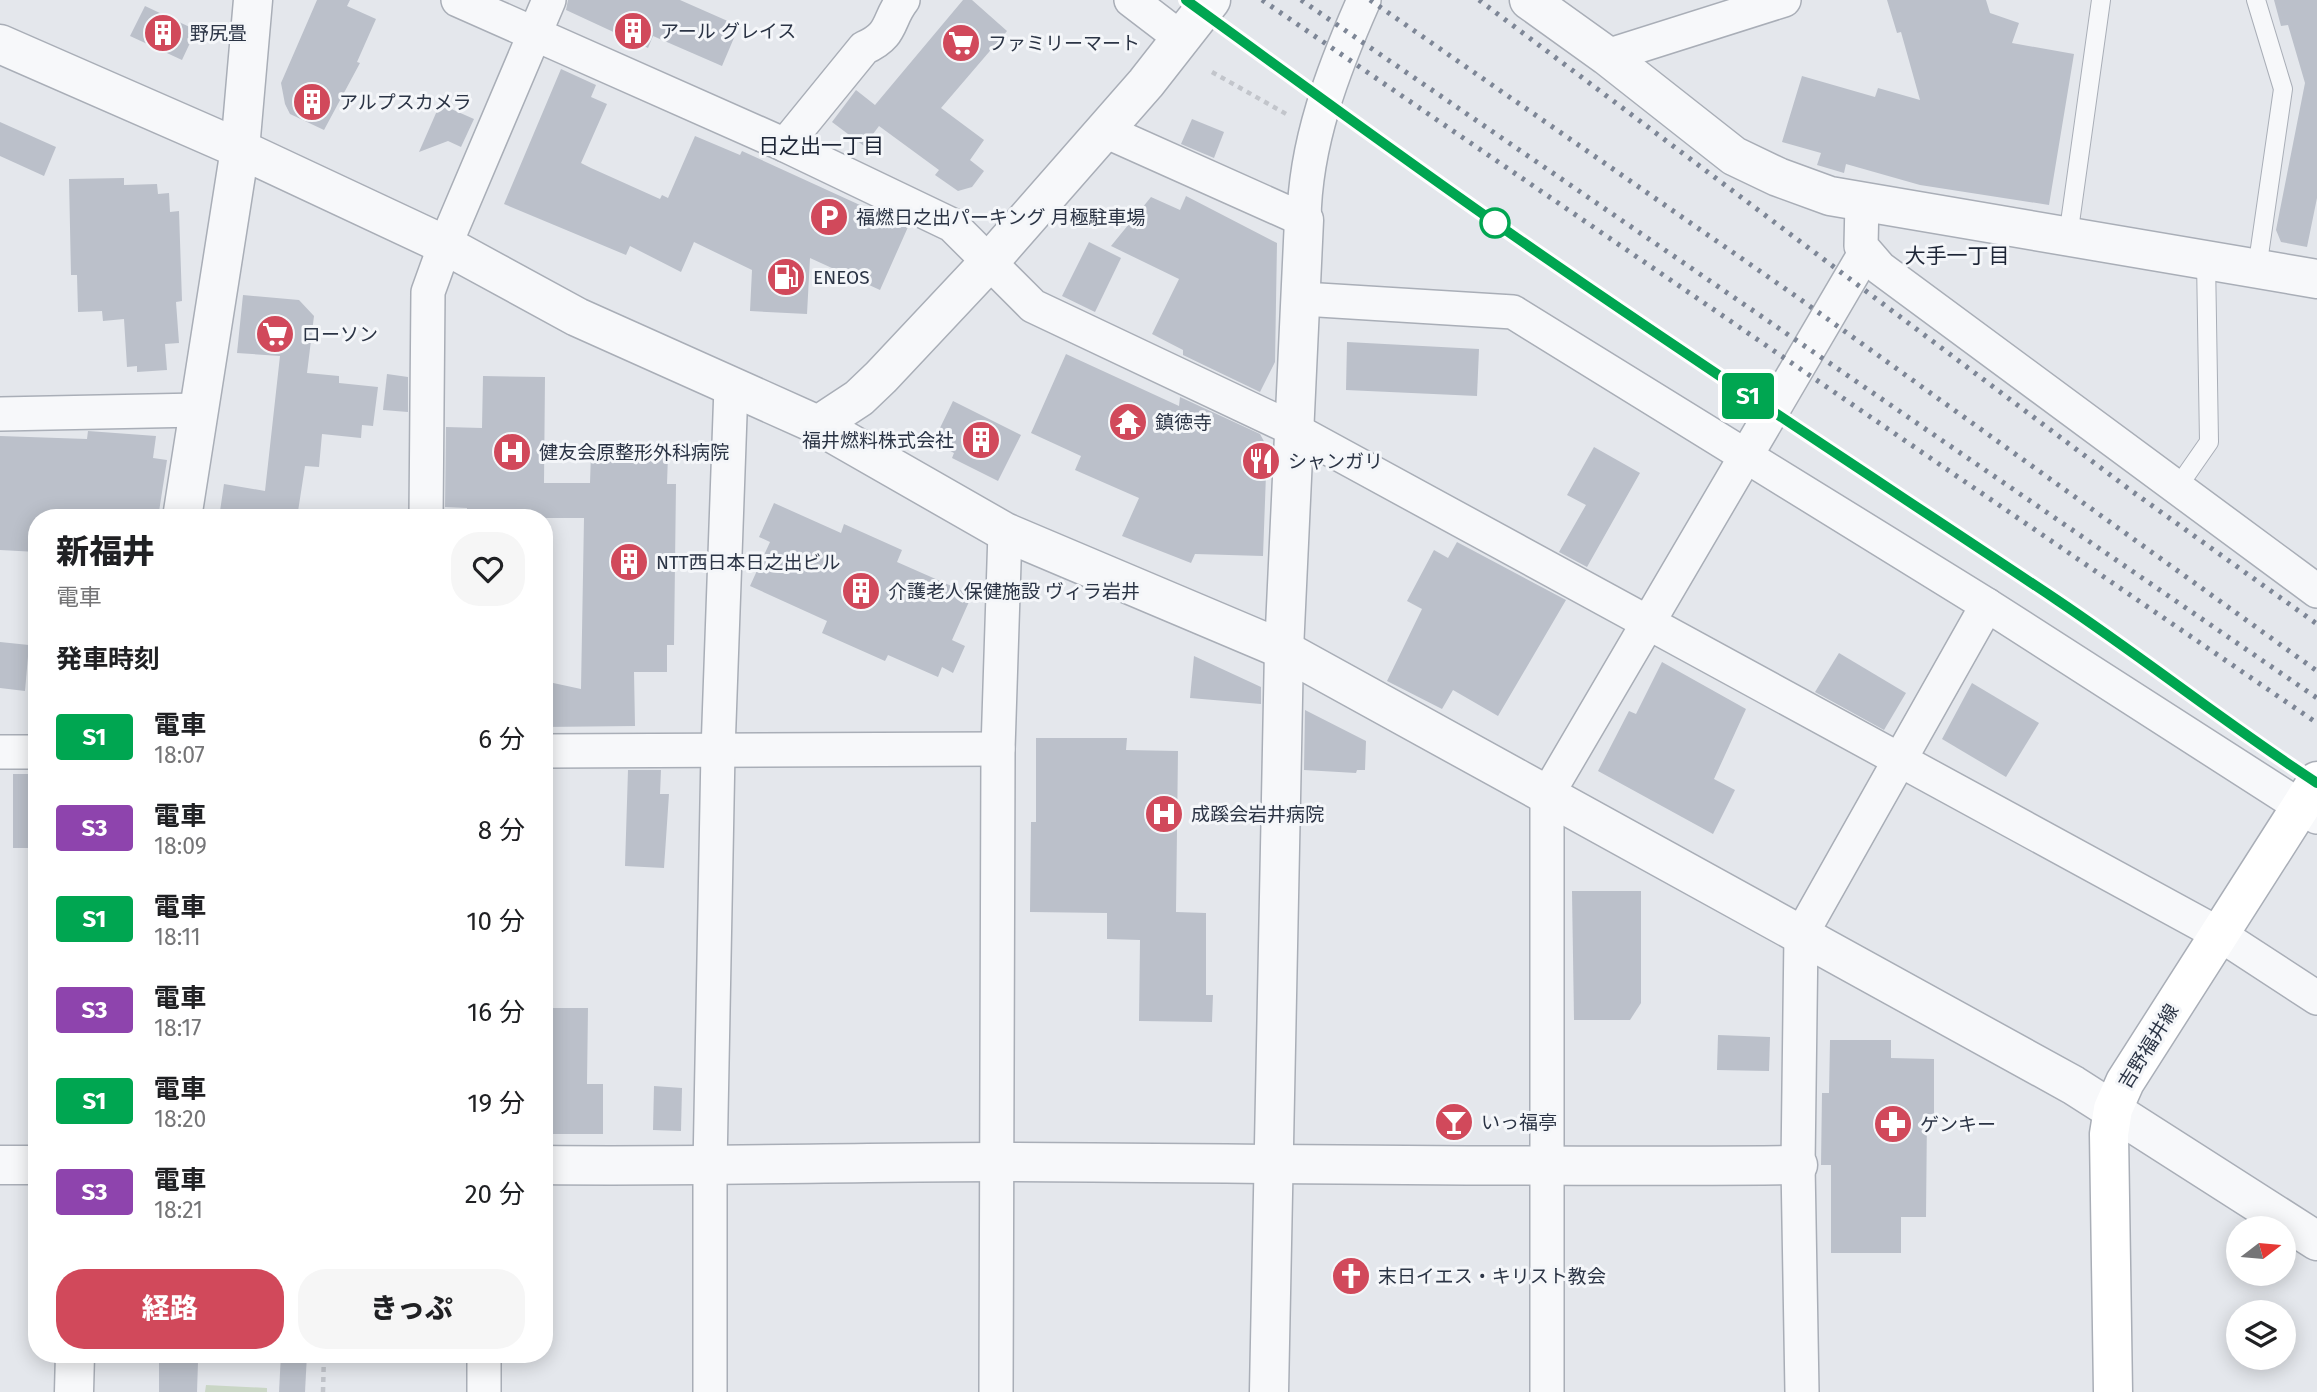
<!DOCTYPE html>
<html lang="ja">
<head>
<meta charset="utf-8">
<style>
  body { margin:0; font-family:"Fira Sans","Noto Sans JP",sans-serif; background:#f6f6f6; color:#202124; height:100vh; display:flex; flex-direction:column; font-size:26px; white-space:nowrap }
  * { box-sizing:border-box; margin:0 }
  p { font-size:23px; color:#757577 }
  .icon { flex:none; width:38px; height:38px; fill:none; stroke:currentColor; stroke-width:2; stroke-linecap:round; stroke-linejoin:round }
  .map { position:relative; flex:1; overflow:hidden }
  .side { position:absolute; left:28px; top:509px; width:525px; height:854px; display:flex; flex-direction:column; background:#fff; border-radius:28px; box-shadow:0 4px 18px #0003 }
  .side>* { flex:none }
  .badge { padding:0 14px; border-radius:5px; font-size:24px; line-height:46px }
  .needle { width:46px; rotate:74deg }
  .tools { position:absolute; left:2226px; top:1216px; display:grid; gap:14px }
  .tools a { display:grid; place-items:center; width:70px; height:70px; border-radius:50%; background:#fff; box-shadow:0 4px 18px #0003; font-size:35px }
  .map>.badge { position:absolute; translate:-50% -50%; box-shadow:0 0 0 4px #fff }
  h2 { padding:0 28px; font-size:26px; line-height:63px }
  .round { display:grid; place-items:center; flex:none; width:74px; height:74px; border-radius:28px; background:#f6f6f6 }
  .overview { display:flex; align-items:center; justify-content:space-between; height:119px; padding:0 28px }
  h1 { font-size:33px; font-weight:800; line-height:52px }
  .button { display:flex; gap:14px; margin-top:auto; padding:14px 28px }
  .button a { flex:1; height:80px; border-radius:28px; background:#d1495b; color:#fff; font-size:28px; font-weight:800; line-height:80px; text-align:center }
  .button a+a { background:#f6f6f6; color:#202124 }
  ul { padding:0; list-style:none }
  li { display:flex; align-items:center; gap:21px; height:91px; padding:0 28px }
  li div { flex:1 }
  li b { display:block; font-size:26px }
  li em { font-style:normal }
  li .badge { min-width:77px; font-weight:700; text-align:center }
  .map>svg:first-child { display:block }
</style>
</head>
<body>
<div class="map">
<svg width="2317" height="1392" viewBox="0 0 2317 1392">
  <rect width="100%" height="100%" fill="#e4e7ec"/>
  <polygon fill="#c9d6c5" points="206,1385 267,1388 267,1392 205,1392"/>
  <g fill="#bbc0ca">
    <polygon points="317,0 350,0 347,6 376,19 357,62 360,63 324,130 290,114 285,104 281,83"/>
    <polygon points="568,0 680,0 739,26 722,66 653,36 648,48 566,10"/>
    <polygon points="963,0 972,0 1007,31 941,108 984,140 970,160 984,171 972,187 958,191 935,175 939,170 879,126 864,146 832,122 856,90 875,105"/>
    <polygon points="1887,0 1986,0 1990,13 2019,23 2012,43 2074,54 2049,205 1920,185 1846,164 1844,173 1817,165 1821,153 1782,142 1802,76 1875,97 1878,88 1920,100 1901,32 1897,33"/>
    <polygon points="2274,0 2317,0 2317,198 2307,247 2281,242 2276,230 2305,83 2288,25 2281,26"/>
    <polygon points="145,6 196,30 182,60 130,36"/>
    <polygon points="561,69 596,85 591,97 607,104 581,163 591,168 660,199 662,195 668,198 695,136 740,155 742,151 908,227 880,290 810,258 807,314 750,311 752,270 694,242 681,272 630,246 626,255 504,204"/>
    <polygon points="440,104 474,119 461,147 448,141 419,152"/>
    <polygon points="1192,119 1224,132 1214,158 1181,144"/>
    <polygon points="0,122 56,147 44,176 0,156"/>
    <polygon points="124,178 124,185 157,184 158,194 169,193 170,212 179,211 182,301 176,302 179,343 165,344 167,370 137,372 137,366 127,367 124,319 103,321 102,311 78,312 77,275 71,275 69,179"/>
    <polygon points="1186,196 1277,243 1275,362 1260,392 1183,355 1183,350 1152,334 1179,279 1111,246 1151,197 1180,210"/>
    <polygon points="1089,242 1121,258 1095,312 1062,296"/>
    <polygon points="243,295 299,300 314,316 307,373 339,376 339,383 378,387 373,426 362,425 361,438 322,434 319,467 305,466 297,518 219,518 224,484 265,491 280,356 237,353"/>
    <polygon points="1347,342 1479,349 1477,396 1346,390"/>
    <polygon points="1066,354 1179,406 1180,397 1260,434 1267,447 1263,556 1195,554 1191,563 1122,536 1139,498 1075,470 1081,456 1031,433"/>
    <polygon points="387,374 408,377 408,412 383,410"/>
    <polygon points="483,376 545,377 544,483 590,483 591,453 668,455 667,484 676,484 674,645 667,645 667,672 634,672 635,726 544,727 544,681 581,689 584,518 467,518 467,508 445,507 446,427 482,428"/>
    <polygon points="953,401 1021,435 998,481 952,458 954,453 941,446 947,434 939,430"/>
    <polygon points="88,431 156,436 153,458 167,460 158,518 37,518 37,552 0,550 0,436 87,439"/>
    <polygon points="1594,447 1640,473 1587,567 1559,552 1586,505 1567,495"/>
    <polygon points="774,503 841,533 844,524 902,550 897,562 972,595 952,640 965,646 953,673 942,667 938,677 888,655 885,661 822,633 827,621 750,586 770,542 759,537"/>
    <polygon points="1457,542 1566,600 1498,716 1453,690 1442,709 1387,681 1422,609 1407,601 1434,550 1448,558"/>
    <polygon points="0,642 29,645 25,691 0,688"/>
    <polygon points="1839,653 1906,693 1884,730 1815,692"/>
    <polygon points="1194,656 1261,687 1261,704 1190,698"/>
    <polygon points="1662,662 1746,709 1714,779 1735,790 1713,834 1598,771 1629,711 1636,714"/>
    <polygon points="1972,683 2039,723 2006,777 1942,739"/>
    <polygon points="1305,710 1366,741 1365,770 1357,770 1356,773 1304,770"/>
    <polygon points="1036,738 1127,738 1126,750 1178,751 1176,912 1206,913 1206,995 1213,995 1212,1022 1139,1021 1140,940 1107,939 1107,913 1030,912 1031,822 1036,822"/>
    <polygon points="628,770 661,770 660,794 669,794 664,868 625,866"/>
    <rect x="13" y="774" width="24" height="74"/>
    <polygon points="1572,891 1641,891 1641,1003 1630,1020 1574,1020"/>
    <polygon points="544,1008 588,1008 587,1084 603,1084 603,1134 553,1134 553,1049 544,1049"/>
    <polygon points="1718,1035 1770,1037 1769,1071 1717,1070"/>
    <polygon points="1830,1040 1891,1040 1891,1058 1934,1059 1934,1114 1927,1114 1926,1217 1901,1217 1901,1253 1831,1253 1831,1165 1821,1165 1822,1093 1829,1093"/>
    <polygon points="654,1086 682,1088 681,1131 653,1130"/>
    <polygon points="281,1354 307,1354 305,1392 279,1392"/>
    <polygon points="159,1361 198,1362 197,1392 159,1392"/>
  </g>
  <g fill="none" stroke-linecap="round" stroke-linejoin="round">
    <defs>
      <g id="service">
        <polyline points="2256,0 2283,89 2257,269"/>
        <polyline points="2068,237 2101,0"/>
        <polyline points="2177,488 2209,442 2206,260"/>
      </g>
      <g id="minor">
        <polyline points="458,0 785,145 952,225 1033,306 1293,429 2219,934 2317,998"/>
        <polyline points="1131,0 1182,39"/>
        <polyline points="1607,56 1784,0"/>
        <path d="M1103,130L1304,220C1305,143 1333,70 1364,0"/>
        <path d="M785,145L864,48C894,35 887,20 903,0"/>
        <polyline points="1862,201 1861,246 1880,268 2317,591"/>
        <polyline points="1303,299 1513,312 1987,605 2317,817"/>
        <polyline points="0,414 199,410"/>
        <polyline points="426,518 428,292 445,245 549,0"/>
        <polyline points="544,751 998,749"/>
        <polyline points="0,752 37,752"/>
        <polyline points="484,1392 484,1354"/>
        <polyline points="710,1392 710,1167 718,751 731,387"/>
        <polyline points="996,1392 998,749 1005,532"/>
        <polyline points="1547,1392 1547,795 1865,253"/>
        <polyline points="1802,1392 1798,1165 1801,935 1987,605"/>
      </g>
      <g id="tertiary">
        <polyline points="1529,0 1607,56 1734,156 1778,177 1830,196 2317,279"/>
        <polyline points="0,44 240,149 445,245 577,317 818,425 859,398 881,377 990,261 1146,83 1211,0"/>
        <polyline points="818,425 1005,532 1284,650 2073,1085 2317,1241"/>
        <polyline points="182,518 240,149 253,0"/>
        <polyline points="0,1165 37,1165"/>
        <path d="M544,1165C696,1167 847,1162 998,1162C1265,1163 1531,1168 1798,1165"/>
        <polyline points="74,1392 75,1354"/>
        <polyline points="1269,1392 1284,650 1304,220"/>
      </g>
      <polyline id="secondary" points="2113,1392 2109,1134 2113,1109 2125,1082 2317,781"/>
    </defs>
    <use href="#service" stroke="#a9aeb7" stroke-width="20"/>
    <use href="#minor" stroke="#a9aeb7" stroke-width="36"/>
    <use href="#tertiary" stroke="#a9aeb7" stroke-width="41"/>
    <use href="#secondary" stroke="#a9aeb7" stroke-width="41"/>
    <g stroke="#c2c5cb" stroke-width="4.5" stroke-dasharray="5 5" stroke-linecap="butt">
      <polyline points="1212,72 1288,115"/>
      <polyline points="323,1392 324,1354"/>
    </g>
    <use href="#service" stroke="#f7f8fa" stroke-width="18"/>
    <use href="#minor" stroke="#f7f8fa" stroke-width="33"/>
    <use href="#tertiary" stroke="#f7f8fa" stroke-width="38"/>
    <use href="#secondary" stroke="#fff" stroke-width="38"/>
    <g stroke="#7d8696" stroke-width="5" stroke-dasharray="3.5 7" stroke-linecap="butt">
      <path d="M1185,0C1296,80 1405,160 1517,238C1695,362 1877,480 2057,600C2145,659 2228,725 2317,783"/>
      <polyline points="1262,0 2317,723"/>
      <polyline points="1301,0 2317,698"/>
      <polyline points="1370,0 1797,297 2317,671"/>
      <polyline points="1479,0 2133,492 2317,624"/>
    </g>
  </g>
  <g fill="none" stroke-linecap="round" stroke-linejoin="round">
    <defs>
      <path id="line" d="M1186,0C1296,80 1405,160 1517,238C1695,362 1877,480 2057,600C2145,659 2228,725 2317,783"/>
    </defs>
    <use href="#line" stroke="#fff" stroke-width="16"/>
    <use href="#line" stroke="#00a651" stroke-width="10"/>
  </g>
  <defs>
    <symbol id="building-disc" viewBox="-11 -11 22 22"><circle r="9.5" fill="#d1495b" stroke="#f4f6f9"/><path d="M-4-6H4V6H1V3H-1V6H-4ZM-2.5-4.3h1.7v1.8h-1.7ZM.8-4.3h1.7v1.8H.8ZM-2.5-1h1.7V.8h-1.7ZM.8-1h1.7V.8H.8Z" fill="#fff"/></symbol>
    <symbol id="supermarket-disc" viewBox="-11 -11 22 22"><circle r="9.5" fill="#d1495b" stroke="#f4f6f9"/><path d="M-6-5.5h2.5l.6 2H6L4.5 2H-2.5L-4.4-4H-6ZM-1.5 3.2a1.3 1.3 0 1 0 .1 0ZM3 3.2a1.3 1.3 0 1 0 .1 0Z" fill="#fff"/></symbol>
    <symbol id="parking-disc" viewBox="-11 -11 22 22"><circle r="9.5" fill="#d1495b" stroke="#f4f6f9"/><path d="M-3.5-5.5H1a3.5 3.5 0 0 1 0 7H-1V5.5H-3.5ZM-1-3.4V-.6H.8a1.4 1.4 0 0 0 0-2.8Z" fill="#fff"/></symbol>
    <symbol id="fuel-disc" viewBox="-11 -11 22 22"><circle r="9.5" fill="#d1495b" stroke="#f4f6f9"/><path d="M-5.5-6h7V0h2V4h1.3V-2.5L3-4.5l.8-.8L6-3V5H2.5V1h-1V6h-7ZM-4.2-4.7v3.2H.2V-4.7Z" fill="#fff"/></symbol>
    <symbol id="temple-disc" viewBox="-11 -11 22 22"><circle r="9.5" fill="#d1495b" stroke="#f4f6f9"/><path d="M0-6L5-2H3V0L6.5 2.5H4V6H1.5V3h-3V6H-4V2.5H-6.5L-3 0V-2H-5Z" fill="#fff"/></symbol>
    <symbol id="hospital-disc" viewBox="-11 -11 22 22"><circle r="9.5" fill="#d1495b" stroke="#f4f6f9"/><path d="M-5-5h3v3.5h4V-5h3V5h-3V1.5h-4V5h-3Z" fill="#fff"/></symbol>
    <symbol id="restaurant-disc" viewBox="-11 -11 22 22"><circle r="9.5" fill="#d1495b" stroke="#f4f6f9"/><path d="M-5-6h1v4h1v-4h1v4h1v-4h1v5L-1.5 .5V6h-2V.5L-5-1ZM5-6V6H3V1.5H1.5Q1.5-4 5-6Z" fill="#fff"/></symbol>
    <symbol id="bar-disc" viewBox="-11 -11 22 22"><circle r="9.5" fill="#d1495b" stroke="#f4f6f9"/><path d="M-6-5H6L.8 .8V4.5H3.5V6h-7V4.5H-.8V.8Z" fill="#fff"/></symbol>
    <symbol id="pharmacy-disc" viewBox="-11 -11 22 22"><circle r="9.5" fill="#d1495b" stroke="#f4f6f9"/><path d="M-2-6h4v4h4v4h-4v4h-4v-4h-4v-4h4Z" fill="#fff"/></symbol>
    <symbol id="church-disc" viewBox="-11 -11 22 22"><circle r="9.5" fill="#d1495b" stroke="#f4f6f9"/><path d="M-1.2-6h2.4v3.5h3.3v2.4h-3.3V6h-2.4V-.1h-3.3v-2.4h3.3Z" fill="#fff"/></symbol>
  </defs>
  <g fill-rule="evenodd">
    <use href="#building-disc" x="611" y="9" width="44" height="44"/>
    <use href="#building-disc" x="141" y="11" width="44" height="44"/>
    <use href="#supermarket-disc" x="939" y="21" width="44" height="44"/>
    <use href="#building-disc" x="290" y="80" width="44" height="44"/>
    <use href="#parking-disc" x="807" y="195" width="44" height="44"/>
    <use href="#fuel-disc" x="764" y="255" width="44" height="44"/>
    <use href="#supermarket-disc" x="253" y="312" width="44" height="44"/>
    <use href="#temple-disc" x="1106" y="400" width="44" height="44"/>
    <use href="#building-disc" x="959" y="418" width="44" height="44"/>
    <use href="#hospital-disc" x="490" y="430" width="44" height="44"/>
    <use href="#restaurant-disc" x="1239" y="439" width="44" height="44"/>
    <use href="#building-disc" x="607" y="540" width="44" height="44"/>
    <use href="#building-disc" x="839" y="569" width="44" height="44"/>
    <use href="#hospital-disc" x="1142" y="792" width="44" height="44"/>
    <use href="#bar-disc" x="1432" y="1100" width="44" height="44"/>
    <use href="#pharmacy-disc" x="1871" y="1102" width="44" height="44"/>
    <use href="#church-disc" x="1329" y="1254" width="44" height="44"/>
  </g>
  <circle fill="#fff" stroke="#00a651" stroke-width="3.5" cx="1495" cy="223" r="14"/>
  <g text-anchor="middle" stroke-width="6" stroke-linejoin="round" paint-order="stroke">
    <g font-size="19" fill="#2b3445" stroke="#f4f6f9" text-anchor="start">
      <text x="660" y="38">アール グレイス</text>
      <text x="190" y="40">野尻畳</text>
      <text x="988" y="50">ファミリーマート</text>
      <text x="339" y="109">アルプスカメラ</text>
      <text x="856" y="224">福燃日之出パーキング 月極駐車場</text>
      <text x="813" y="284">ENEOS</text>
      <text x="302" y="341">ローソン</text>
      <text x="1155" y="429">鎮徳寺</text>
      <text x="954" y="447" text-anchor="end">福井燃料株式会社</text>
      <text x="539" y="459">健友会原整形外科病院</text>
      <text x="1288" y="468">シャンガリ</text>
      <text x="656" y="569">NTT西日本日之出ビル</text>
      <text x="888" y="598">介護老人保健施設 ヴィラ岩井</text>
      <text x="1191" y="821">成蹊会岩井病院</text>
      <text x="1481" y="1129">いっ福亭</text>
      <text x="1920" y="1131">ゲンキー</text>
      <text x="1378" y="1283">末日イエス・キリスト教会</text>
    </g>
    <g font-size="19" fill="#2b3445" stroke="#f4f6f9">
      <text transform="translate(2148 1046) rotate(-58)" y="7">吉野福井線</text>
    </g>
    <g font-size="21" fill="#1d2536" stroke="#f4f6f9">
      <text x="821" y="153">日之出一丁目</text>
      <text x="1957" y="263">大手一丁目</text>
    </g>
  </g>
</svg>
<div class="tools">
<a><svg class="needle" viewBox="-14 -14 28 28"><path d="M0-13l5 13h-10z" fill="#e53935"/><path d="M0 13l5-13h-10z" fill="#757577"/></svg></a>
<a><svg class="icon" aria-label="layers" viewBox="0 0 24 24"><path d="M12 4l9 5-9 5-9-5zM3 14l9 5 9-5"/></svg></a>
</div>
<b class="badge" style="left:1748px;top:396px;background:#00a651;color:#fff">S1</b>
<section class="side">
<div class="overview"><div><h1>新福井</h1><p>電車</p></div><a class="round"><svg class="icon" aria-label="heart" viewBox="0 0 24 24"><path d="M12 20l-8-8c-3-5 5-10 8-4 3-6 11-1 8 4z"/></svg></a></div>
<h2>発車時刻</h2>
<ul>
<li><span class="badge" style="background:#00a651;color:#fff">S1</span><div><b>電車</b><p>18:07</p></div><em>6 分</em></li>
<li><span class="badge" style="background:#8e44ad;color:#fff">S3</span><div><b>電車</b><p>18:09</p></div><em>8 分</em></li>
<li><span class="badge" style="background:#00a651;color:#fff">S1</span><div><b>電車</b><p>18:11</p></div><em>10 分</em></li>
<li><span class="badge" style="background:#8e44ad;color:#fff">S3</span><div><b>電車</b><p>18:17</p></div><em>16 分</em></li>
<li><span class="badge" style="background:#00a651;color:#fff">S1</span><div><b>電車</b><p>18:20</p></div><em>19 分</em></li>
<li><span class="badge" style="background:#8e44ad;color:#fff">S3</span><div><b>電車</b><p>18:21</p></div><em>20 分</em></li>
</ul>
<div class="button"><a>経路</a><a>きっぷ</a></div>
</section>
</div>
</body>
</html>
